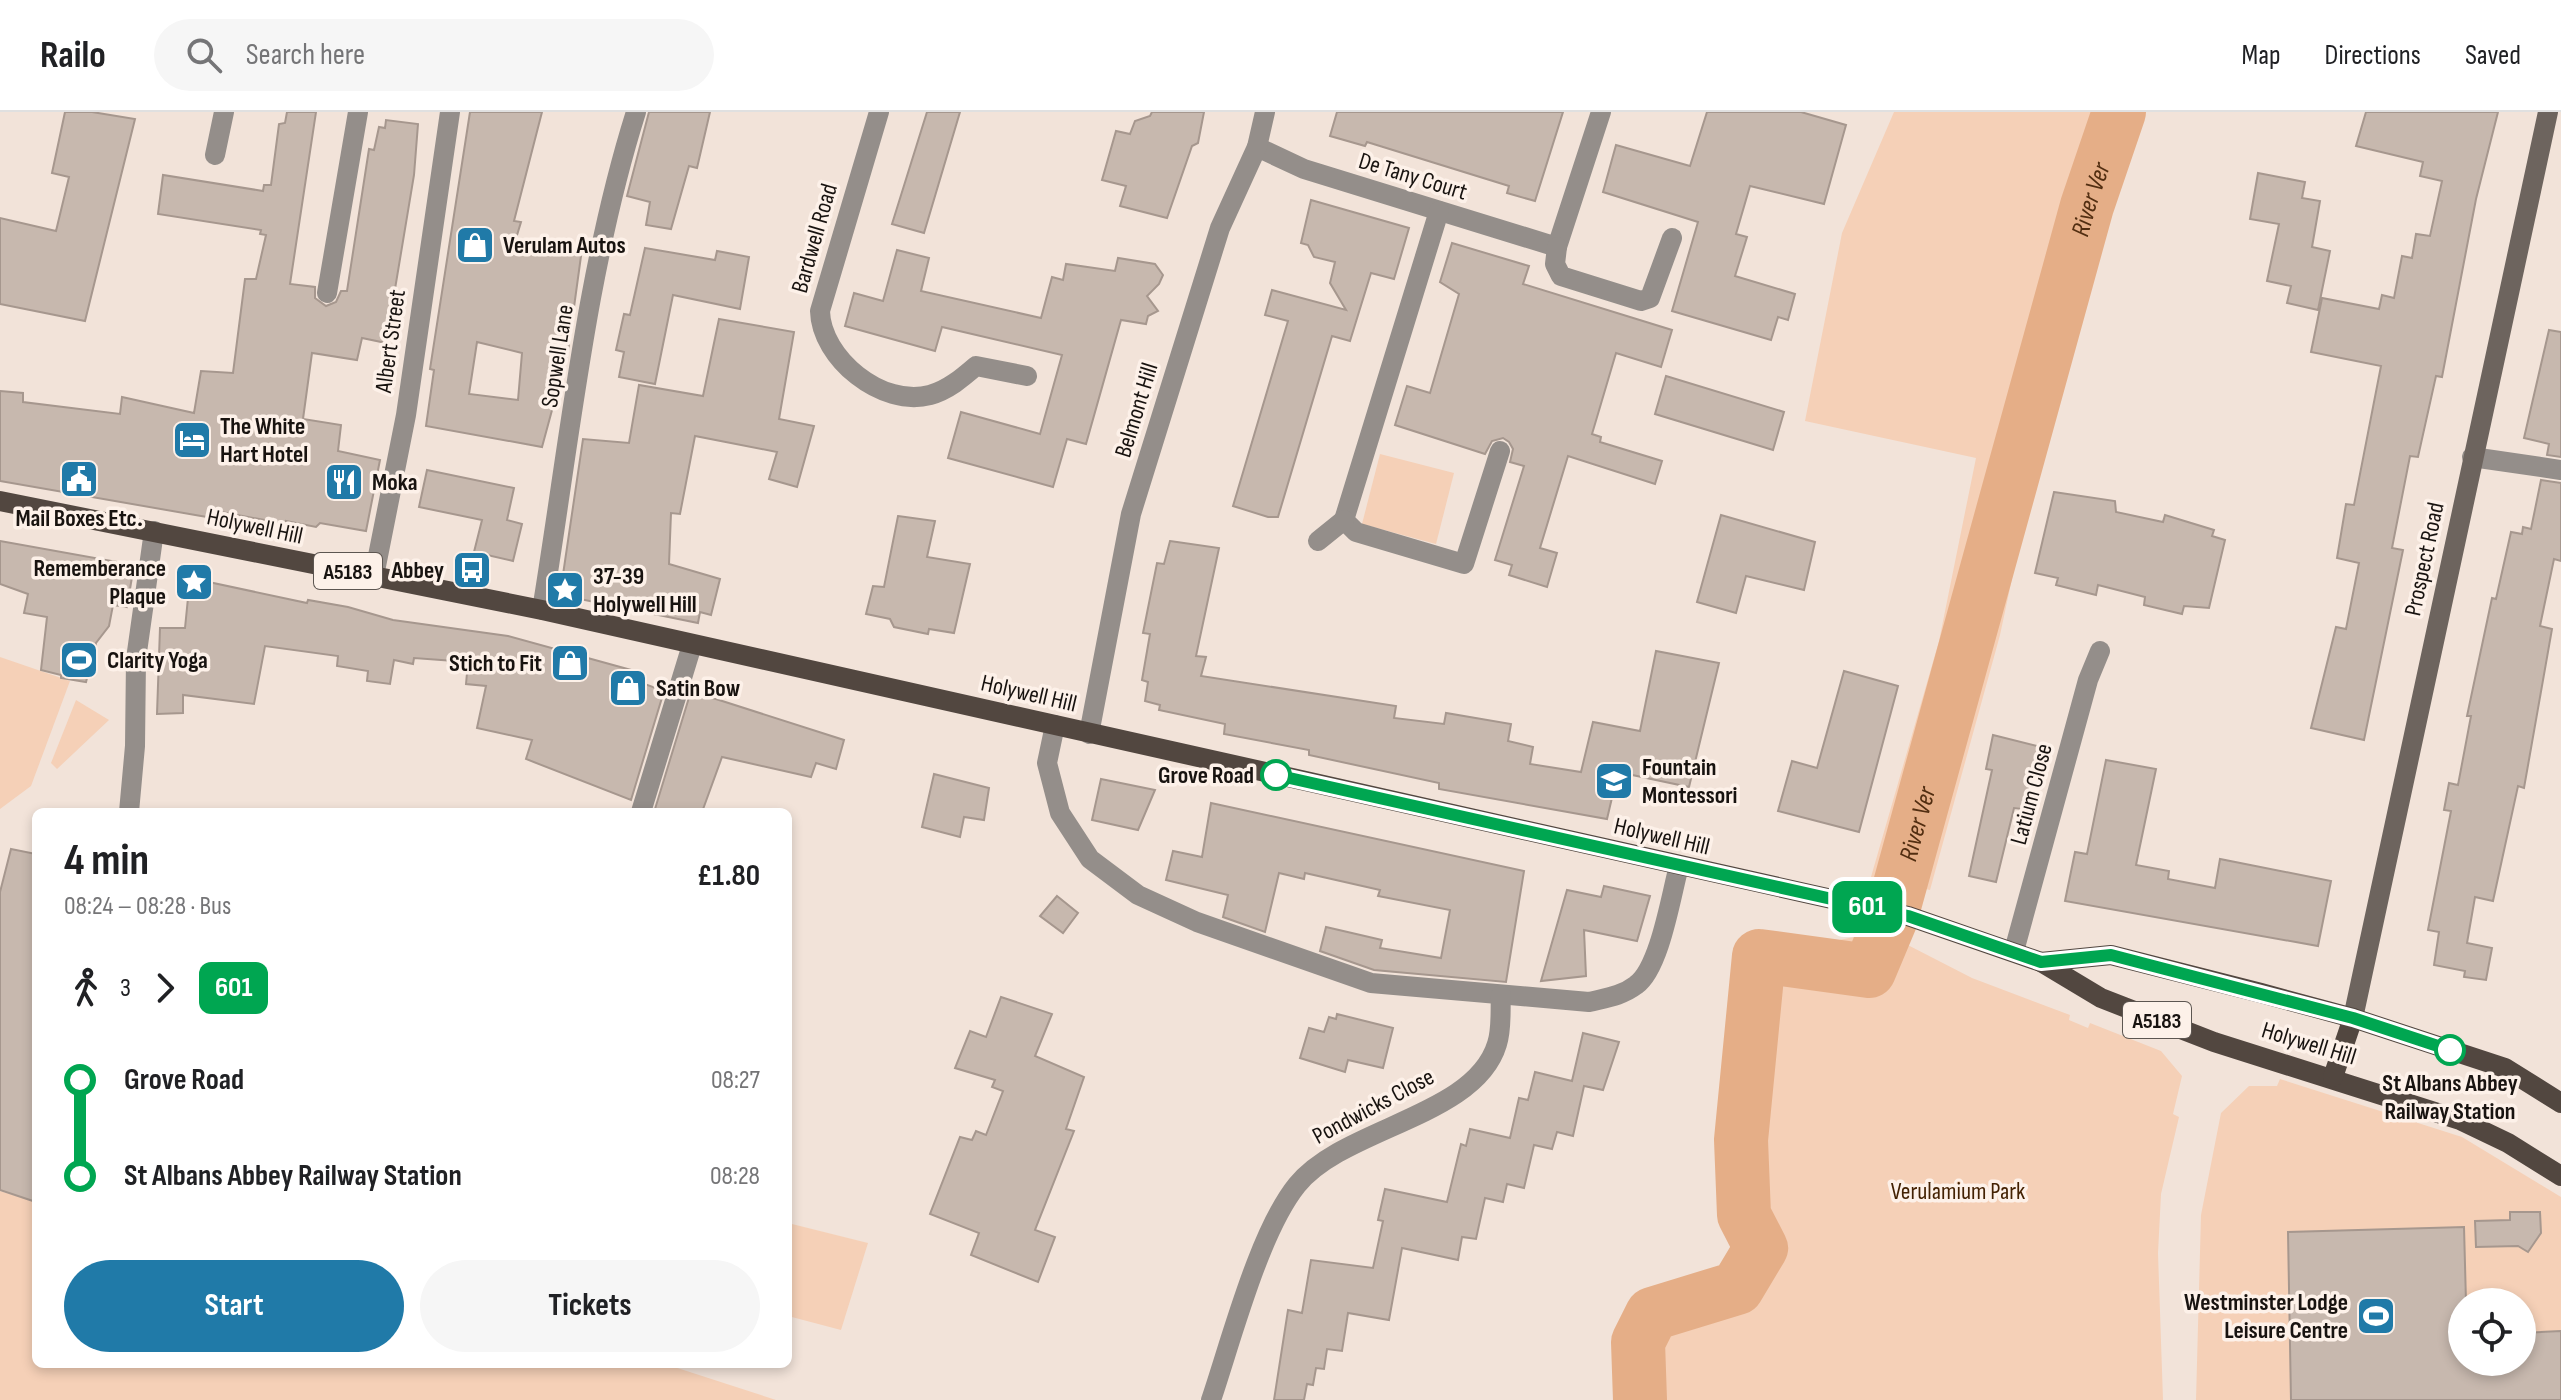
<!DOCTYPE html>
<html lang="en">
<head>
<meta charset="utf-8">
<style>
  body { margin:0; font-family:"Sofia Sans Condensed",sans-serif; background:#f6f6f6; color:#202124; height:100vh; display:flex; flex-direction:column; font-size:30px; white-space:nowrap }
  * { box-sizing:border-box; margin:0 }
  p { font-size:26px; color:#757577 }
  .icon { flex:none; width:44px; height:44px; fill:none; stroke:currentColor; stroke-width:2; stroke-linecap:round; stroke-linejoin:round }
  .map { position:relative; flex:1; overflow:hidden }
  .sheet { position:absolute; left:32px; top:696px; width:760px; height:560px; display:flex; flex-direction:column; background:#fff; border-radius:12px; box-shadow:0 4px 12px #0003 }
  .sheet>* { flex:none }
  .badge { padding:0 16px; border-radius:12px; font-size:28px; line-height:52px }
  .fabs { position:absolute; left:2448px; top:1176px; display:grid; gap:16px }
  .fabs a { display:grid; place-items:center; width:88px; height:88px; border-radius:50%; background:#fff; box-shadow:0 4px 12px #0003; font-size:40px }
  .map>.badge { position:absolute; translate:-50% -50%; box-shadow:0 0 0 4px #fff }
  .legs { display:flex; align-items:center; gap:12px; height:88px; padding:0 32px; font-size:26px }
  .legs p { margin-inline-start:auto }
  .overview { display:flex; align-items:center; justify-content:space-between; height:136px; padding:0 32px }
  h1 { font-size:44px; font-weight:700; line-height:60px }
  .button { display:flex; gap:16px; margin-top:auto; padding:16px 32px }
  .button a { flex:1; height:92px; border-radius:48px; background:#207aa8; color:#fff; font-size:32px; font-weight:700; line-height:92px; text-align:center }
  .button a+a { background:#f6f6f6; color:#202124 }
  ul { padding:0 32px; list-style:none }
  li { display:flex; align-items:center; gap:28px; height:96px; font-size:30px }
  li i { display:grid; place-items:center; width:12px; height:100%; margin:0 10px; background:currentColor }
  li i::after { content:''; width:20px; height:20px; margin:-10px; border:6px solid; border-radius:50%; background:#fff }
  li p { margin-inline-start:auto }
  li:first-child i { background:linear-gradient(#0000 50%,currentColor 0) }
  li:last-child i { background:linear-gradient(currentColor 50%,#0000 0) }
  header { display:flex; align-items:center; gap:48px; box-sizing:border-box; height:112px; padding:0 40px; background:#fff; border-bottom:2px solid #e0e0e0 }
  header strong { font-size:38px }
  nav { display:flex; gap:44px; margin-inline-start:auto; font-size:28px }
  .search { width:560px; height:72px; background:#f6f6f6; display:flex; align-items:center; gap:20px; box-sizing:border-box; padding:0 28px; border-radius:44px; color:#757577; font-size:30px }
  .map>svg:first-child { display:block }
</style>
</head>
<body>
<header>
<strong>Railo</strong>
<div class="search"><svg class="icon" aria-label="search" viewBox="0 0 24 24"><circle cx="10" cy="10" r="6"/><path d="M15 15l6 6"/></svg>Search here</div>
<nav><a>Map</a><a>Directions</a><a>Saved</a></nav>
</header>
<div class="map">
<svg width="2561" height="1288" viewBox="0 0 2561 1288">
  <rect width="100%" height="100%" fill="#f2e3d9"/>
  <g fill="#f5d0b7" fill-rule="evenodd">
    <polygon points="1894,0 2132,0 2124,34 2105,77 2052,279 2000,523 1930,778 1871,765 1939,529 1976,346 1805,309 1842,121"/>
    <polygon points="1380,342 1454,361 1436,432 1362,412"/>
    <polygon points="0,545 70,569 31,674 0,697"/>
    <polygon points="76,588 109,608 57,657 51,651"/>
    <polygon points="1869,822 1900,829 1972,866 2070,903 2069,908 2088,916 2090,911 2161,939 2182,964 2173,1002 2179,1005 2161,1082 2158,1141 2163,1288 1640,1288 1638,1230 1652,1202 1736,1176 1761,1136 1744,1103 1741,1028 1759,844"/>
    <path d="M2280,967L2462,1025L2561,1085V1288H2196L2201,1103L2221,1001L2249,974H2277ZM2462,1190H2522V1250H2462Z"/>
    <polygon points="0,1079 36,1090 36,1252 665,1252 776,1288 0,1288"/>
    <polygon points="788,1111 868,1131 841,1218 788,1204"/>
  </g>
  <g fill="none" stroke-linecap="round" stroke-linejoin="round">
    <path stroke="#e5ae87" stroke-width="54" id="s1" d="M1640,1288L1638,1230L1652,1202L1737,1176L1761,1136L1744,1103L1741,1028L1759,844L1869,859L1890,809L2087,94L2119,0"/>
  </g>
  <g fill="#c7b8ae" stroke="#a6978e" stroke-width="2" fill-rule="evenodd">
    <polygon points="65,0 92,0 135,7 85,209 0,192 0,106 56,119 69,65 52,61"/>
    <polygon points="287,0 316,0 290,172 315,175 315,186 326,194 336,190 341,179 347,179 369,37 374,38 379,15 385,16 386,8 418,12 414,63 386,231 362,226 357,248 312,241 303,307 341,313 338,339 380,348 366,419 320,411 316,415 286,409 286,412 221,400 220,407 201,404 0,369 0,279 23,281 23,290 120,302 122,285 194,301 201,259 233,261 245,167 256,167 266,123 260,122 261,118 158,102 163,63 263,79 264,73 271,73 279,12 285,11"/>
    <path d="M470,0H542L514,109L521,110L514,133L581,144L568,239L542,335L426,314L434,258L430,257ZM477,230L522,241L518,288L469,282Z"/>
    <polygon points="649,0 710,0 697,56 689,54 671,117 646,113 650,90 627,84"/>
    <polygon points="927,0 960,0 924,121 892,112"/>
    <polygon points="1152,0 1204,0 1198,31 1192,34 1167,106 1120,94 1126,74 1102,68 1116,19 1130,22 1135,9 1150,4"/>
    <polygon points="1337,0 1563,0 1535,89 1507,81 1509,74 1367,30 1365,34 1330,24"/>
    <polygon points="1707,0 1801,0 1846,13 1824,92 1750,74 1736,122 1747,125 1735,164 1795,182 1788,208 1778,205 1771,228 1672,199 1698,110 1603,80 1616,33 1690,54"/>
    <polygon points="2366,0 2498,0 2476,87 2442,265 2436,264 2418,345 2410,344 2392,436 2403,438 2364,628 2311,616 2336,515 2346,517 2359,451 2337,446 2346,392 2354,393 2381,254 2311,240 2322,186 2379,197 2382,183 2394,186 2402,144 2412,146 2416,122 2430,124 2442,69 2420,64 2423,50 2356,34"/>
    <polygon points="2258,61 2305,70 2302,86 2320,89 2312,135 2330,139 2318,198 2287,191 2291,174 2267,169 2279,112 2250,107"/>
    <polygon points="1311,88 1409,116 1394,167 1371,161 1350,229 1332,224 1278,405 1268,405 1233,394 1288,209 1265,203 1272,178 1346,198 1330,171 1335,150 1314,145 1308,133 1301,131"/>
    <polygon points="1452,131 1529,154 1523,172 1672,218 1661,255 1616,241 1592,322 1601,325 1600,330 1662,349 1655,372 1568,344 1540,436 1557,441 1547,475 1509,463 1512,453 1495,448 1524,354 1510,350 1513,337 1509,330 1503,326 1492,329 1485,342 1395,313 1407,274 1430,281 1459,182 1440,170"/>
    <polygon points="645,136 715,148 717,139 749,145 740,197 673,183 655,272 619,265 624,240 616,238 624,202 630,203"/>
    <polygon points="897,138 929,146 921,179 1041,206 1052,165 1063,168 1066,152 1115,159 1118,146 1155,152 1163,163 1159,172 1147,184 1158,199 1148,204 1146,212 1121,208 1086,332 1067,327 1053,375 948,346 961,300 1040,322 1062,243 942,215 935,239 845,214 854,181 883,189"/>
    <polygon points="719,207 794,220 779,307 814,314 797,375 769,367 777,340 695,324 680,402 671,401 669,452 720,467 711,503 700,500 698,511 560,483 583,327 629,331 639,273 703,284"/>
    <polygon points="2549,218 2561,220 2561,345 2547,343 2549,332 2524,326"/>
    <polygon points="1666,264 1784,300 1773,338 1655,302"/>
    <polygon points="427,358 514,376 507,408 522,412 513,449 474,440 482,408 419,395"/>
    <polygon points="2541,368 2561,371 2561,449 2554,447 2540,514 2552,517 2524,676 2518,674 2493,789 2475,785 2467,831 2492,836 2486,868 2464,865 2465,859 2434,853 2439,820 2428,818 2451,699 2444,698 2449,671 2458,673 2471,604 2467,604 2492,486 2496,487 2511,420 2522,422 2523,415 2531,417"/>
    <polygon points="2054,380 2115,389 2116,400 2163,410 2165,403 2214,418 2212,424 2225,428 2209,496 2184,494 2182,502 2144,493 2145,485 2098,473 2096,483 2056,473 2058,466 2035,461"/>
    <polygon points="1721,403 1815,430 1804,478 1746,464 1736,501 1697,490"/>
    <polygon points="898,404 935,409 927,445 970,452 954,521 929,517 928,522 894,515 890,507 866,502 873,474 884,475"/>
    <polygon points="0,429 134,453 127,495 113,493 109,514 96,531 86,570 61,566 61,563 41,558 47,505 24,501 28,482 0,472"/>
    <polygon points="1170,429 1219,436 1196,544 1206,545 1201,564 1396,594 1394,606 1444,612 1446,601 1511,612 1508,629 1533,635 1530,652 1581,660 1593,610 1640,619 1656,539 1719,551 1689,675 1618,660 1607,707 1439,677 1439,671 1309,643 1309,638 1224,622 1225,612 1159,598 1160,593 1145,589 1148,570 1142,568 1150,522 1143,521 1157,451 1164,452"/>
    <polygon points="190,466 307,491 308,488 348,495 393,508 508,524 642,561 639,570 664,579 631,688 526,647 532,628 477,616 486,574 466,572 468,550 414,546 413,552 394,548 390,572 367,569 368,559 337,554 338,544 265,534 254,592 183,583 183,601 157,602 160,516 185,516"/>
    <polygon points="1844,559 1898,574 1859,720 1778,699 1792,649 1817,656"/>
    <polygon points="691,579 844,628 836,657 816,651 811,665 722,645 702,700 655,697"/>
    <polygon points="1993,623 2041,635 2022,697 2014,696 1996,770 1969,764 1992,658 1986,657"/>
    <polygon points="2106,648 2156,657 2136,753 2169,759 2168,767 2215,776 2220,747 2331,769 2318,834 2065,789 2075,740 2087,742"/>
    <polygon points="934,662 989,676 984,708 964,705 960,725 922,715"/>
    <polygon points="1101,667 1155,678 1138,718 1092,708"/>
    <polygon points="1211,691 1524,759 1506,870 1374,858 1320,839 1326,815 1382,828 1380,836 1441,846 1450,798 1378,784 1380,778 1305,761 1304,767 1279,761 1265,820 1223,805 1228,783 1166,768 1173,739 1202,745"/>
    <polygon points="11,737 36,742 36,1090 0,1078 0,780"/>
    <polygon points="1604,774 1650,784 1637,829 1584,818 1586,864 1541,869 1567,778 1601,785"/>
    <polygon points="1057,784 1078,801 1063,821 1040,804"/>
    <polygon points="1001,885 1052,902 1035,944 1084,965 1066,1017 1074,1019 1035,1118 1055,1125 1038,1170 971,1143 979,1121 930,1102 960,1025 972,1028 976,1019 986,1023 1003,979 992,975 995,968 955,956 970,919 986,925"/>
    <polygon points="1337,902 1393,916 1383,956 1348,948 1345,960 1300,946 1309,916 1324,920 1329,905 1336,907"/>
    <polygon points="1583,921 1619,930 1603,978 1584,974 1573,1024 1557,1020 1552,1037 1534,1033 1524,1076 1507,1072 1503,1090 1485,1086 1476,1127 1462,1125 1458,1148 1402,1136 1389,1208 1348,1201 1342,1239 1327,1237 1324,1257 1316,1256 1313,1273 1307,1272 1304,1288 1274,1288 1288,1198 1302,1201 1311,1148 1373,1156 1383,1109 1378,1108 1385,1077 1447,1090 1461,1032 1466,1034 1470,1017 1510,1026 1519,986 1528,988 1535,960 1572,969"/>
    <polygon points="2510,1100 2540,1100 2541,1121 2528,1140 2518,1134 2476,1135 2475,1109 2510,1108"/>
    <polygon points="2464,1115 2466,1190 2462,1190 2462,1250 2522,1250 2522,1221 2561,1219 2561,1288 2291,1288 2288,1120"/>
  </g>
  <g fill="none" stroke-linecap="round" stroke-linejoin="round">
    <g stroke="#948e8a" stroke-width="20">
      <path d="M879,0L820,199C821,246 882,296 930,283C948,278 962,266 976,254L1027,264"/>
      <polyline points="1257,35 1304,57 1557,135 1601,0"/>
      <polyline points="215,43 224,0"/>
      <polyline points="1439,99 1344,408 1356,420 1464,452 1500,339"/>
      <polyline points="1557,135 1555,152 1561,164 1641,189 1650,186 1672,126"/>
      <polyline points="327,181 358,0"/>
      <polyline points="2472,345 2561,358"/>
      <polyline points="1318,429 1344,408"/>
      <polyline points="374,464 406,303 450,0"/>
      <path d="M542,498C569,334 586,158 636,0"/>
      <path d="M1055,613L1047,651L1060,701L1090,747L1138,783L1197,810L1371,871L1589,890C1605,886 1622,884 1636,873C1660,856 1671,783 1679,754"/>
      <polyline points="1089,622 1131,402 1220,116 1257,35 1265,0"/>
      <polyline points="129,700 135,634 136,547 154,419"/>
      <polyline points="641,700 692,533"/>
      <polyline points="2014,839 2088,568 2100,539"/>
      <path d="M1211,1288C1231,1229 1259,1120 1297,1073C1344,1015 1475,1005 1497,932C1502,917 1500,899 1501,883"/>
    </g>
    <polyline stroke="#6d645e" stroke-width="20" points="2353,906 2548,0"/>
    <g stroke="#524740" stroke-width="20">
      <polyline points="0,389 542,498 1908,804 2041,850 2101,886 2214,930 2460,1008 2508,1031 2561,1064"/>
      <polyline points="2041,850 2111,843 2261,881 2353,906 2505,956 2561,991"/>
      <polyline points="2333,965 2353,906"/>
    </g>
  </g>
  <g fill="none" stroke-linecap="round" stroke-linejoin="round">
    <defs>
      <polyline id="line-1" points="1276,663 1908,804 2041,850 2111,843 2353,906 2450,938"/>
    </defs>
    <use href="#line-1" stroke="#fff" stroke-width="18"/>
    <use href="#line-1" stroke="#00a651" stroke-width="12"/>
  </g>
  <defs>
    <symbol id="shop-square" viewBox="-11 -11 22 22"><rect x="-9" y="-9" width="18" height="18" rx="4" fill="#207aa8" stroke="#fdf1e9"/><path d="M-5-2.5h2.3a2.7 3.5 0 0 1 5.4 0H5L5.5 6h-11ZM-1.5-2.5h3a1.5 2.3 0 0 0-3 0Z" fill="#fff"/></symbol>
    <symbol id="hotel-square" viewBox="-11 -11 22 22"><rect x="-9" y="-9" width="18" height="18" rx="4" fill="#207aa8" stroke="#fdf1e9"/><path d="M-6-4.5h1.5V1H6V5H4.5V3h-9V5H-6ZM-4 0a1.8 1.8 0 1 1 3.6 0ZM.5 0V-2.5h3Q6-2.5 6 0Z" fill="#fff"/></symbol>
    <symbol id="civic-square" viewBox="-11 -11 22 22"><rect x="-9" y="-9" width="18" height="18" rx="4" fill="#207aa8" stroke="#fdf1e9"/><path d="M-.6-6.5H3V-4.5H.6V-3L4-1V1h2V6H-6V1h2V-1L-.6-3ZM-1.2 2.5V6h2.4V2.5Z" fill="#fff"/></symbol>
    <symbol id="restaurant-square" viewBox="-11 -11 22 22"><rect x="-9" y="-9" width="18" height="18" rx="4" fill="#207aa8" stroke="#fdf1e9"/><path d="M-5-6h1v4h1v-4h1v4h1v-4h1v5L-1.5 .5V6h-2V.5L-5-1ZM5-6V6H3V1.5H1.5Q1.5-4 5-6Z" fill="#fff"/></symbol>
    <symbol id="bus-square" viewBox="-11 -11 22 22"><rect x="-9" y="-9" width="18" height="18" rx="4" fill="#207aa8" stroke="#fdf1e9"/><path d="M-5-6H5V4H4V6H2V4H-2V6H-4V4H-5ZM-3.5-4V0h7V-4ZM-3.5 1.2v1.5H-2V1.2ZM2 1.2v1.5H3.5V1.2Z" fill="#fff"/></symbol>
    <symbol id="sight-square" viewBox="-11 -11 22 22"><rect x="-9" y="-9" width="18" height="18" rx="4" fill="#207aa8" stroke="#fdf1e9"/><path d="M0-6L1.8-2.2L6-1.7L2.9 1.2L3.7 5.4L0 3.3L-3.7 5.4L-2.9 1.2L-6-1.7L-1.8-2.2Z" fill="#fff"/></symbol>
    <symbol id="stadium-square" viewBox="-11 -11 22 22"><rect x="-9" y="-9" width="18" height="18" rx="4" fill="#207aa8" stroke="#fdf1e9"/><path d="M0-5a6.5 5 0 1 0 0 10a6.5 5 0 1 0 0-10ZM-3.5-1.8h7v3.6h-7Z" fill="#fff"/></symbol>
    <symbol id="school-square" viewBox="-11 -11 22 22"><rect x="-9" y="-9" width="18" height="18" rx="4" fill="#207aa8" stroke="#fdf1e9"/><path d="M0-5L7-2L0 1L-7-2ZM-4 1L0 2.5L4 1V4Q0 6-4 4Z" fill="#fff"/></symbol>
  </defs>
  <g fill-rule="evenodd">
    <use href="#shop-square" x="453" y="111" width="44" height="44"/>
    <use href="#hotel-square" x="170" y="306" width="44" height="44"/>
    <use href="#civic-square" x="57" y="345" width="44" height="44"/>
    <use href="#restaurant-square" x="322" y="348" width="44" height="44"/>
    <use href="#bus-square" x="450" y="436" width="44" height="44"/>
    <use href="#sight-square" x="172" y="448" width="44" height="44"/>
    <use href="#sight-square" x="543" y="456" width="44" height="44"/>
    <use href="#stadium-square" x="57" y="526" width="44" height="44"/>
    <use href="#shop-square" x="548" y="529" width="44" height="44"/>
    <use href="#shop-square" x="606" y="554" width="44" height="44"/>
    <use href="#school-square" x="1592" y="647" width="44" height="44"/>
    <use href="#stadium-square" x="2354" y="1182" width="44" height="44"/>
  </g>
  <g fill="#fff" stroke="#00a651" stroke-width="4">
    <circle cx="1276" cy="663" r="14"/>
    <circle cx="2450" cy="938" r="14"/>
  </g>
  <g text-anchor="middle" stroke-width="7" stroke-linejoin="round" paint-order="stroke">
    <g fill="#fdf1e9" stroke="#5d5651" stroke-width="2">
      <rect x="314" y="441" width="68" height="36" rx="6"/>
      <rect x="2123" y="890" width="68" height="36" rx="6"/>
    </g>
    <g font-size="22" font-weight="bold" fill="#181310">
      <text x="348" y="467">A5183</text>
      <text x="2157" y="916">A5183</text>
    </g>
    <g font-size="24" fill="#181310" stroke="#fdf1e9">
      <text transform="translate(1413 64) rotate(17)" y="8">De Tany Court</text>
      <text transform="translate(814 126) rotate(-74)" y="8">Bardwell Road</text>
      <text transform="translate(390 229) rotate(-82)" y="8">Albert Street</text>
      <text transform="translate(557 244) rotate(-81)" y="8">Sopwell Lane</text>
      <text transform="translate(1136 298) rotate(-73)" y="8">Belmont Hill</text>
      <text transform="translate(255 414) rotate(12)" y="8">Holywell Hill</text>
      <text transform="translate(2424 447) rotate(-78)" y="8">Prospect Road</text>
      <text transform="translate(1029 581) rotate(13)" y="8">Holywell Hill</text>
      <text transform="translate(2031 682) rotate(-75)" y="8">Latium Close</text>
      <text transform="translate(1662 724) rotate(13)" y="8">Holywell Hill</text>
      <text transform="translate(2309 931) rotate(17)" y="8">Holywell Hill</text>
      <text transform="translate(1373 994) rotate(-28)" y="8">Pondwicks Close</text>
    </g>
    <g font-size="24" font-weight="bold" fill="#181310" stroke="#fdf1e9" text-anchor="start">
      <text x="503" y="141">Verulam Autos</text>
      <text x="220" y="322">The White<tspan x="220" dy="28">Hart Hotel</tspan></text>
      <text x="372" y="378">Moka</text>
      <text x="79" y="414" text-anchor="middle">Mail Boxes Etc.</text>
      <text x="166" y="464" text-anchor="end">Rememberance<tspan x="166" dy="28">Plaque</tspan></text>
      <text x="444" y="466" text-anchor="end">Abbey</text>
      <text x="593" y="472">37-39<tspan x="593" dy="28">Holywell Hill</tspan></text>
      <text x="107" y="556">Clarity Yoga</text>
      <text x="542" y="559" text-anchor="end">Stich to Fit</text>
      <text x="656" y="584">Satin Bow</text>
      <text x="1642" y="663">Fountain<tspan x="1642" dy="28">Montessori</tspan></text>
      <text x="2348" y="1198" text-anchor="end">Westminster Lodge<tspan x="2348" dy="28">Leisure Centre</tspan></text>
    </g>
    <g font-size="24" font-weight="bold" fill="#181310" stroke="#fdf1e9" text-anchor="end">
      <text x="1254" y="671">Grove Road</text>
      <text x="2450" y="979" text-anchor="middle">St Albans Abbey<tspan x="2450" dy="28">Railway Station</tspan></text>
    </g>
    <g font-size="24" fill="#432102" stroke="#fdf1e9">
      <text x="1958" y="1087">Verulamium Park</text>
    </g>
    <g font-size="26" font-style="italic" fill="#522e11" stroke="#fdf1e9">
      <text dy="9" stroke="none"><textPath href="#s1" startOffset="1436">River Ver</textPath></text>
      <text dy="9" stroke="none"><textPath href="#s1" startOffset="788">River Ver</textPath></text>
    </g>
  </g>
</svg>
<div class="fabs">
<a><svg class="icon" aria-label="locate" viewBox="0 0 24 24"><circle cx="12" cy="12" r="6"/><path d="M12 2v4M12 18v4M2 12h4M18 12h4"/></svg></a>
</div>
<b class="badge" style="left:1867px;top:795px;background:#00a651;color:#fff">601</b>
<section class="sheet">
<div class="overview"><div><h1>4 min</h1><p>08:24 – 08:28 · Bus</p></div><b>£1.80</b></div>
<div class="legs"><svg class="icon" aria-label="walk" viewBox="0 0 24 24"><circle cx="13" cy="4" r="2"/><path d="M13 8l-2 6 4 7M11 14l-3 7M7 12l3-4h3l4 4"/></svg>3<svg class="icon" aria-label="forward" viewBox="0 0 24 24"><path d="M9 5l7 7-7 7"/></svg><b class="badge" style="background:#00a651;color:#fff">601</b></div>
<ul>
<li><i style="color:#00a651"></i><b>Grove Road</b><p>08:27</p></li>
<li><i style="color:#00a651"></i><b>St Albans Abbey Railway Station</b><p>08:28</p></li>
</ul>
<div class="button"><a>Start</a><a>Tickets</a></div>
</section>
</div>
</body>
</html>
